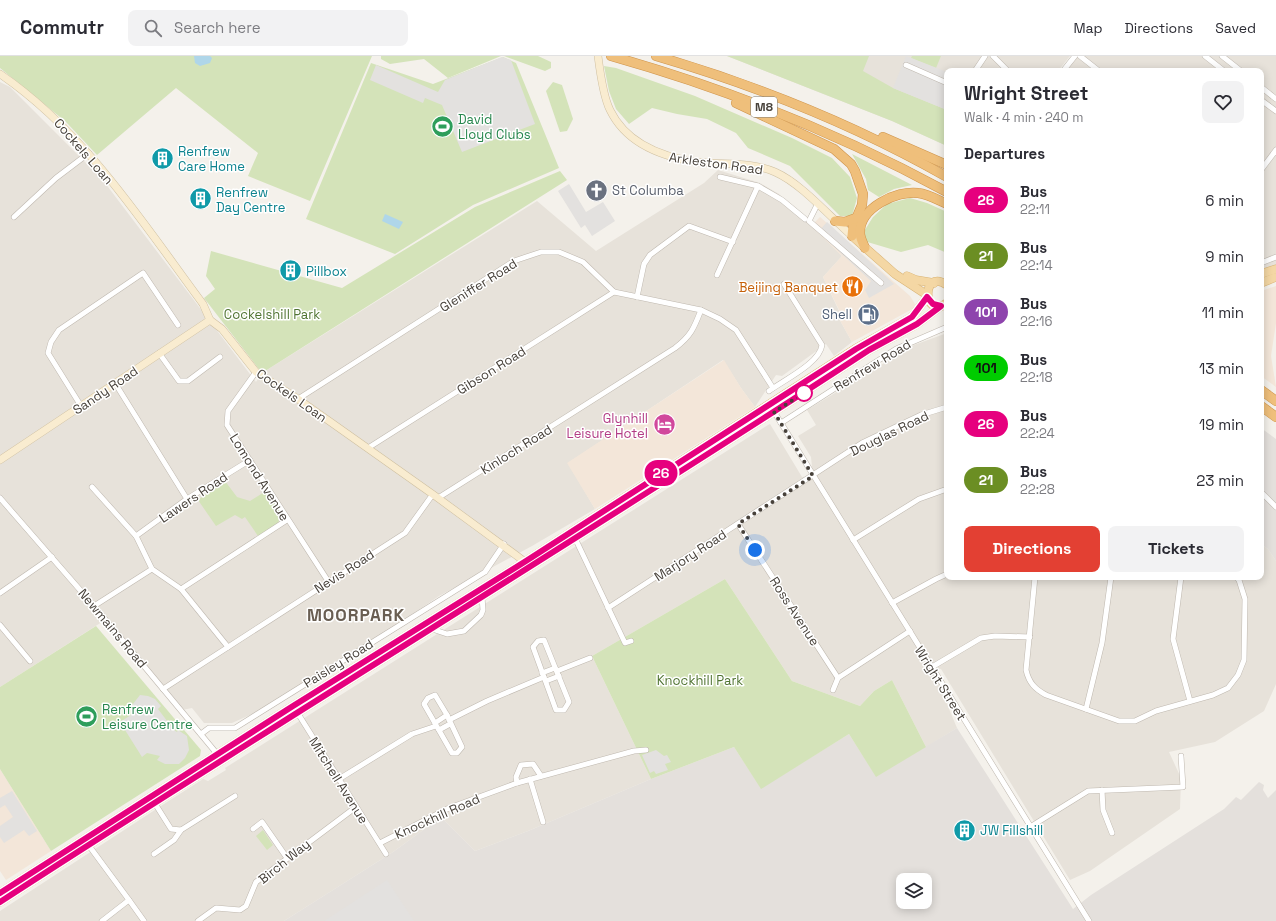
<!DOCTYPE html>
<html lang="en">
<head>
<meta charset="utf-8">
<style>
  body { margin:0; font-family:"Space Grotesk",sans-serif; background:#f2f2f3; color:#2b2b33; height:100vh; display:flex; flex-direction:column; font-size:15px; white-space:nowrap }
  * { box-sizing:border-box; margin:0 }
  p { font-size:13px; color:#7c7c81 }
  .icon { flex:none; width:22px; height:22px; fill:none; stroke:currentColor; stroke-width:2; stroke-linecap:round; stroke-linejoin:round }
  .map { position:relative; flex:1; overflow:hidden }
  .drawer { position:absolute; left:944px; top:12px; width:320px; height:512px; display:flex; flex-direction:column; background:#fff; border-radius:8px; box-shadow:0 2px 10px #0003 }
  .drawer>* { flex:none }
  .badge { padding:0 8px; border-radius:13px; font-size:14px; line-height:26px }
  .tools { position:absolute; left:896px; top:817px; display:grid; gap:8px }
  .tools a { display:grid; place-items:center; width:36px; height:36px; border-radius:8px; background:#fff; box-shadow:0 2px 10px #0003; font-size:20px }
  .you { position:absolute; width:20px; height:20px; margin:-10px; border:3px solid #fff; border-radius:50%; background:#1a73e8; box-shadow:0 0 0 6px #1a73e833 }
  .map>.badge { position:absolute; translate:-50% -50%; box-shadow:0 0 0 2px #fff }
  h2 { padding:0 20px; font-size:15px; line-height:36px }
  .round { display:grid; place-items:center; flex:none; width:42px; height:42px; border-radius:8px; background:#f2f2f3 }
  .summary { display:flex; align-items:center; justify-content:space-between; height:68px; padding:0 20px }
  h1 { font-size:19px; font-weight:700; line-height:30px }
  .cta { display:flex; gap:8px; margin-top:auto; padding:8px 20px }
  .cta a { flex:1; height:46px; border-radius:8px; background:#e34033; color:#fff; font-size:16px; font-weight:700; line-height:46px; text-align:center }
  .cta a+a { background:#f2f2f3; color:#2b2b33 }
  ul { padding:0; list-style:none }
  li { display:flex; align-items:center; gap:12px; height:56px; padding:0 20px }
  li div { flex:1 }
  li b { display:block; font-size:15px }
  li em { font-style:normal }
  li .badge { min-width:44px; font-weight:700; text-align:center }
  header { display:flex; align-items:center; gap:24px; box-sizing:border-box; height:56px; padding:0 20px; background:#fff; border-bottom:1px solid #e1e1e2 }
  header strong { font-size:19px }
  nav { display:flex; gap:22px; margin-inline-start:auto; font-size:14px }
  .search { width:280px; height:36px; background:#f2f2f3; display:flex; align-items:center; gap:10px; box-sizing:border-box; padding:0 14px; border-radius:8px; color:#7c7c81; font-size:15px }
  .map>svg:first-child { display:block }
</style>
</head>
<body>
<header>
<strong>Commutr</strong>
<div class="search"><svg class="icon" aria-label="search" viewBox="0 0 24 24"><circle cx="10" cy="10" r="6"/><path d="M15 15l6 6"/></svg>Search here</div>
<nav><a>Map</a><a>Directions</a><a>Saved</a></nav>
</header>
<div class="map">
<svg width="1276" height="865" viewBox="0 0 1276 865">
  <rect width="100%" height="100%" fill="#f4f1eb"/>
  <g fill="#e7e2da">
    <polygon points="727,0 1070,0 1058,15 947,15 947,90 892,65"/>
    <polygon points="1075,0 1276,0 1276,209 1261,215 1261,15 1061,15"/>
    <polygon points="0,26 10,31 102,123 256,326 262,317 537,145 596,195 704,127 718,114 760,127 779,138 842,200 823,221 840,257 837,259 852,286 834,300 826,288 782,320 776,319 755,351 741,332 723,304 568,407 595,453 532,490 439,540 294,639 232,667 204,667 192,652 182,654 105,564 0,631"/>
    <polygon points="947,277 947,521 1261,521 1261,488 1268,493 1276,505 1276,628 1264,655 1215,686 1169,696 1181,722 1180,753 1090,815 1070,824 941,613 932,612 957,672 926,691 892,624 874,635 860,650 792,625 725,523 592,600 651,723 528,775 475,795 441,761 393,796 284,865 0,865 0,855 164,748 203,723 208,725 226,714 225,712 768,369 770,368 802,421 813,420 811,401 798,380 816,369 807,354 914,289"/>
  </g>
  <g fill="#f3e6d9">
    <polygon points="820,161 910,240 915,248 914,252 852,286 837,259 840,256 823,221 842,200 811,170"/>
    <polygon points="1276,230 1276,267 1271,300 1276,331 1261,320 1261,235"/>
    <polygon points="724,304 741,332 755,351 595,453 567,407"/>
    <polygon points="0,713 51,795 6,824 0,815"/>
  </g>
  <g fill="#e4e0dc" fill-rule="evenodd">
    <polygon points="1261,372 1276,383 1276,505 1268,493 1261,488"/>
    <path d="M957,672L1073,853L1091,839L1224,753L1236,741L1241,744L1259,726L1264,729L1263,734L1268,742L1276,734V865H284L393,796L441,761L475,795L528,775L651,723L734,691L761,732L849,678L876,720ZM903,824H925V846H903Z"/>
  </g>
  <g fill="#d4e3b9">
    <polygon points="0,0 372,0 310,145 248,120 258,97 176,32 97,99 66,66 0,12"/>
    <polygon points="381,0 501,0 448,22 424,3 390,8 381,3"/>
    <polygon points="504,0 538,0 551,6 551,12 545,15"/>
    <polygon points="727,0 869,0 863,15 893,32 947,54 947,90 892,65"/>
    <polygon points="912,0 941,0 936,12 911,2"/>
    <polygon points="503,1 516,7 559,112 473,149 395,198 306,163 371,7 433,28"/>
    <polygon points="604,10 616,12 695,40 792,82 832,102 850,121 857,142 852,160 840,160 790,110 748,92 736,77 707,63 677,58 652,52 629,68 616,53 609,35"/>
    <polygon points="553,26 562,29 573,63 567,75 560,76 546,35"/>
    <polygon points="852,98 912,129 894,133 879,141 868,134 866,123"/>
    <polygon points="560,115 567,124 262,317 204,242 215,233 206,220 211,195 342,232 475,151"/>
    <polygon points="910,142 927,147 947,156 947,197 928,189 901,196 864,185 863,177 873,161 887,148"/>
    <polygon points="225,425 237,441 250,445 266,435 281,456 278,468 258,480 245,461 242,463 235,459 216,470 198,444"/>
    <polygon points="725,523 792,625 860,650 874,635 892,624 926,691 876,721 849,678 761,733 734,691 651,723 592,600"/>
    <polygon points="96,570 201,694 200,700 51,795 0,713 0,631"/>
    <polygon points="263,774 273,789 267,794 256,780"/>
  </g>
  <g fill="#e3e1df">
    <polygon points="906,0 947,16 947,54 893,32"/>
    <polygon points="502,1 511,4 535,68 462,96 442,49 425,42 423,47 370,24 376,9 438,36 445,24"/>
    <polygon points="569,128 586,156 603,146 615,165 592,180 585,169 581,172 558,135"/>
    <polygon points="827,166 894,228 869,242 865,234 871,225 818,176"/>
    <polygon points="140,639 148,640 155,643 161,650 158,653 174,674 177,676 178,674 187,680 189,694 185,702 179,708 165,708 157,704 160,700 147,697 142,701 120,666 131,659 133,654 129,653"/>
    <polygon points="656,694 664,700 667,699 671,706 665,708 668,714 656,718 654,715 650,717 642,699"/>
    <polygon points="12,735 37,775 29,780 24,774 4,787 0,781 0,770 13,761 5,749 0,752 0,742"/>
    <polygon points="387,824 414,865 324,865"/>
  </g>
  <g fill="#afd6e9">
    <polygon points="194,0 210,0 212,2 210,7 200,10 195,7"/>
    <polygon points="385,158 403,166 399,173 382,165"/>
  </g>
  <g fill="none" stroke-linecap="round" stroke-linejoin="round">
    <defs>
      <g id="street">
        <polyline points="993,0 1008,15"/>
        <polyline points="1080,0 1099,15"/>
        <polyline points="1205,0 1224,15"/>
        <polyline points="1222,0 1241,15"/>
        <polyline points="906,9 947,27"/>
        <polyline points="975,15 985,0"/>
        <polyline points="1063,15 1075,0"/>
        <polyline points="1261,31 1276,43"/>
        <polyline points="1261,44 1276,55"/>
        <polyline points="1261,114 1276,94"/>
        <polyline points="720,121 758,130 782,144 805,163"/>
        <polyline points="817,149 809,165 881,227"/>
        <polyline points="14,161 56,122 89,97"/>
        <polyline points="1261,207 1276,201"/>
        <polyline points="717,219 758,130"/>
        <polyline points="637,241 644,208 650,199 689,170 733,186"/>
        <polyline points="159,297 179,325 188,325 220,301"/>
        <polyline points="256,316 228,355 227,369 328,525"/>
        <polyline points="115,327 187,443"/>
        <path d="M769,335C784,324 820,307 822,289L784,228"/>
        <polyline points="298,343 514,205 541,196 559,196 583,206 614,236 701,254 720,263 736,274 773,332"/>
        <polyline points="81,350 48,297 51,286 59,274 143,217 178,269"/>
        <polyline points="773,354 1089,865"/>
        <polyline points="781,367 896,293 947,271"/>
        <polyline points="368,392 614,236"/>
        <polyline points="92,431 136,480 152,513 181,533 228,591"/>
        <polyline points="1261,436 1276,451"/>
        <polyline points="0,442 94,550 218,699"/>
        <path d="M438,442L675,292C691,280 694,272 701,254"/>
        <polyline points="738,468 838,622"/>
        <polyline points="136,480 187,443 250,404"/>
        <polyline points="574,480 625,587 631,585"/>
        <polyline points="853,484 919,443 947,433"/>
        <path d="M1035,521L1026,614C1029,627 1035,633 1046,639L1119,665H1135L1156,655L1213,639L1228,632L1238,619L1244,604L1245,543L1239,524L1236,521"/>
        <polyline points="1181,521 1173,583 1190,645"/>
        <polyline points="181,533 287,464"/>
        <polyline points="0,537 52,501"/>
        <polyline points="892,547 936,523 947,518"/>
        <polyline points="94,550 152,513"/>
        <polyline points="608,552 862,387 921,359 947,351"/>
        <polyline points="0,569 30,605"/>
        <polyline points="432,573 447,578 464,575 481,559 483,554 482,541"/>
        <polygon points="544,584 569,646 564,654 556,654 533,591 538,585"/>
        <polyline points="932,611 981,582 995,580 1030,581"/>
        <polyline points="557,615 590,602"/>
        <polyline points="542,617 555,612"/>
        <polyline points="546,625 559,620"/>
        <polyline points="163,633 405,477 433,438"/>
        <polyline points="833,634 838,622 910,575"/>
        <polygon points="435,639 447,659 462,691 457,697 452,697 424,648 428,642"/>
        <polyline points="1086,653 1102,587 1111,521"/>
        <polyline points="297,656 386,798"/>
        <polyline points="449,664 487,645 544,621"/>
        <polyline points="435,667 447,659"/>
        <polyline points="439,674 450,668"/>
        <polyline points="201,678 209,672 235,672 485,516 504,488"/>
        <polyline points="339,723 412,678 436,670"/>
        <polyline points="530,723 543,766"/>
        <polyline points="517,727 516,721 521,709 533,708 541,720"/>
        <polyline points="1102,734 1103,754 1112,777"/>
        <polyline points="154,746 171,773 181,774"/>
        <polyline points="1030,771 1088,735 1183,731 1181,700"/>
        <polyline points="253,773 262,766 287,802"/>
        <polyline points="87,787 129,844"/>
        <polyline points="380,787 449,752 517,727 634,695 646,694"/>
        <polyline points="154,798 174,784 181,774 235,740"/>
        <polyline points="102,865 129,844 144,865"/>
        <polyline points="198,865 216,852 240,854 246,850 256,826 356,751"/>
      </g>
      <g id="secondary">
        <path d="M598,0C600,16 603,40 610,54C626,87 662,101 697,106C723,109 750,105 775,116C802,128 829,160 852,180"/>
        <path d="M0,18C86,77 142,166 203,248L210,264L222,273L256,316L298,343L438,442L528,508"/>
        <polyline points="0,404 210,264"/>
      </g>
      <g id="primary">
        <polyline points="852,180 895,218 927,239"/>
        <polyline points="1261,218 1276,213"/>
        <polyline points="907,220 916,224 934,227"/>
        <polyline points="1261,227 1276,221"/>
        <path d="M947,229C921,211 922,265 947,247"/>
        <polyline points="0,837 293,650 526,505 855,293 912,261 927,241"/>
        <path d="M0,846C288,659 582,482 869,294L917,268L941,250"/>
      </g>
      <g id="highway">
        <path d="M611,0C728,33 840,78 947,136"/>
        <path d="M656,0C755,29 857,70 947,121"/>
        <polyline points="736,47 834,93 851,108 855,115 863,138 862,149 853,170 852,180"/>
        <polyline points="883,81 947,109"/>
        <polyline points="835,165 845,166 856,162"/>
        <path d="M865,192C863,187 860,182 860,177C859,152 897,134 918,137C928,138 938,144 947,148"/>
        <polyline points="1261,334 1276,345"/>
        <polyline points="1261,350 1276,361"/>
      </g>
    </defs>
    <use href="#street" stroke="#bfb8af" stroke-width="6"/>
    <use href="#secondary" stroke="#cebfa0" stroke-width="8"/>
    <use href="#primary" stroke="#d8b375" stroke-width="9"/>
    <use href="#highway" stroke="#ce944c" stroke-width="10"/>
    <use href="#street" stroke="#fff" stroke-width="5"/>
    <use href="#secondary" stroke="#f9ecd0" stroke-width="7"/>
    <use href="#primary" stroke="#f4d7a4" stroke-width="8"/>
    <use href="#highway" stroke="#efbf7b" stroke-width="9"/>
  </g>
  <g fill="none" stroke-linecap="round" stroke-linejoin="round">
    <defs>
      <path id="line" d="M0,837L293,650L526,505L856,293L912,261L927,241L933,248L941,250L917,268L869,294C582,482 288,659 0,846"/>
    </defs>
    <use href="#line" stroke="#fff" stroke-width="9"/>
    <use href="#line" stroke="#e6007e" stroke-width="6"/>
    <polyline stroke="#47413a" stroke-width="4" stroke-dasharray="0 7.2" points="755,494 738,468 813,420 774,356 804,337"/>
  </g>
  <defs>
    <symbol id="stadium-disc" viewBox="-11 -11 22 22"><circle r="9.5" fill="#2e9e5b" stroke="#fff"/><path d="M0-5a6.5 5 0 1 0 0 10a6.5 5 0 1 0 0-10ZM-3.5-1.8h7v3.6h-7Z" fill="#fff"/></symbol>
    <symbol id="building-disc" viewBox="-11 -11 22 22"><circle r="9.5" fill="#0f9aa8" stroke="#fff"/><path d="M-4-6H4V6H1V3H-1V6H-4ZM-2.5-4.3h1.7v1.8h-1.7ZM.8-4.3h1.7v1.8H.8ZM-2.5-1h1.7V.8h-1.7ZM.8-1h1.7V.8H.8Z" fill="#fff"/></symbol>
    <symbol id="church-disc" viewBox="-11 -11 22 22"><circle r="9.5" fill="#6b7280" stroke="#fff"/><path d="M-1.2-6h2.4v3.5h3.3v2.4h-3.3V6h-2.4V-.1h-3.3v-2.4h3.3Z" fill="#fff"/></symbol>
    <symbol id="restaurant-disc" viewBox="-11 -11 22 22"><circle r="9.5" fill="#e8710a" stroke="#fff"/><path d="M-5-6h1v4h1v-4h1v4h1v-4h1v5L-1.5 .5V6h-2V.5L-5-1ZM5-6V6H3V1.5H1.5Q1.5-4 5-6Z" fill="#fff"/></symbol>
    <symbol id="fuel-disc" viewBox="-11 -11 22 22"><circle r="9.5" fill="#5c6f8a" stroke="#fff"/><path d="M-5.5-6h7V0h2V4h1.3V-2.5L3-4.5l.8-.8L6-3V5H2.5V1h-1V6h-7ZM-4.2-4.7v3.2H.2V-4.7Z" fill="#fff"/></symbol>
    <symbol id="hotel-disc" viewBox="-11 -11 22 22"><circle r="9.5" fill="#d1479c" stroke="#fff"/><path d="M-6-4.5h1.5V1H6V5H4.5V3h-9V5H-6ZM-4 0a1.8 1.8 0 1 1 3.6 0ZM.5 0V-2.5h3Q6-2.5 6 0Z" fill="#fff"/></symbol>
  </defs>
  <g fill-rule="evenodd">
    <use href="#stadium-disc" x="430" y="58" width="25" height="25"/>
    <use href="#building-disc" x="150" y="90" width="25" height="25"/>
    <use href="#church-disc" x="584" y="122" width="25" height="25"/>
    <use href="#building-disc" x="188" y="130" width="25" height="25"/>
    <use href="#building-disc" x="278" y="202" width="25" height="25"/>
    <use href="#restaurant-disc" x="840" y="218" width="25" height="25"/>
    <use href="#fuel-disc" x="856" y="246" width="25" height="25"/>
    <use href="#hotel-disc" x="652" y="356" width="25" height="25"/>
    <use href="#stadium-disc" x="74" y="648" width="25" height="25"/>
    <use href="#building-disc" x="952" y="762" width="25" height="25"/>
  </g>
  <circle fill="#fff" stroke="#e6007e" stroke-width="2" cx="804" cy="337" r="8"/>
  <g text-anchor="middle" stroke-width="3" stroke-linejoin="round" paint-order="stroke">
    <rect fill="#fff" stroke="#7e7a75" stroke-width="1" x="751" y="41" width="26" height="20" rx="3"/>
    <g font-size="12" font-weight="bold" fill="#47413a">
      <text x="764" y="55">M8</text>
    </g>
    <g font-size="13" fill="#27864d" stroke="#fff" text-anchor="start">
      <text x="458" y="68">David<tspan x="458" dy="15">Lloyd Clubs</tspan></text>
      <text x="102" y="658">Renfrew<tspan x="102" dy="15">Leisure Centre</tspan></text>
    </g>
    <g font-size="13" fill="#47413a" stroke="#fff">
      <text transform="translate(84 95) rotate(49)" y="5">Cockels Loan</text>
      <text transform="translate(716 107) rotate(8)" y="5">Arkleston Road</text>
      <text transform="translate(478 229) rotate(-32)" y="5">Gleniffer Road</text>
      <text transform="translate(872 309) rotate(-31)" y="5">Renfrew Road</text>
      <text transform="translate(491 314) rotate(-32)" y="5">Gibson Road</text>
      <text transform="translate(105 334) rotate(-34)" y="5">Sandy Road</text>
      <text transform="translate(292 339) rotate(35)" y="5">Cockels Loan</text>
      <text transform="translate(889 377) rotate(-26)" y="5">Douglas Road</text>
      <text transform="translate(516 393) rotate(-32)" y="5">Kinloch Road</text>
      <text transform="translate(260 421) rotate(58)" y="5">Lomond Avenue</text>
      <text transform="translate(193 441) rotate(-34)" y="5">Lawers Road</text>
      <text transform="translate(690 499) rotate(-33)" y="5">Marjory Road</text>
      <text transform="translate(344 515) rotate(-33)" y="5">Nevis Road</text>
      <text transform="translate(795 555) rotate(57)" y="5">Ross Avenue</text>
      <text transform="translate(113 572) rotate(50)" y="5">Newmains Road</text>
      <text transform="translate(338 607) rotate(-32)" y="5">Paisley Road</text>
      <text transform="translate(941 627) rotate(58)" y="5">Wright Street</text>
      <text transform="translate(339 724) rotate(58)" y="5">Mitchell Avenue</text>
      <text transform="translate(437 760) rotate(-24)" y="5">Knockhill Road</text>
      <text transform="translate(284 805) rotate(-39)" y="5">Birch Way</text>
    </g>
    <g font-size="13" fill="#0d838f" stroke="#fff" text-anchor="start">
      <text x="178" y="100">Renfrew<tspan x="178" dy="15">Care Home</tspan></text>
      <text x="216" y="141">Renfrew<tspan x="216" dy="15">Day Centre</tspan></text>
      <text x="306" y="220">Pillbox</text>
      <text x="980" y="779">JW Fillshill</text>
    </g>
    <g font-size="13" fill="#5b616d" stroke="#fff" text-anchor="start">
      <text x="612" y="139">St Columba</text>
    </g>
    <g font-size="13" fill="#c56008" stroke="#fff" text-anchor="end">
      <text x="838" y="236">Beijing Banquet</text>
    </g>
    <g font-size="13" fill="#507432" stroke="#fff">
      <text x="272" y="263">Cockelshill Park</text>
      <text x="700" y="629">Knockhill Park</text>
    </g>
    <g font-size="13" fill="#4e5e75" stroke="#fff" text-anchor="end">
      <text x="852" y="263">Shell</text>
    </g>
    <g font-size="13" fill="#b23c85" stroke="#fff" text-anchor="end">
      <text x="648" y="367">Glynhill<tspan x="648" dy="15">Leisure Hotel</tspan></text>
    </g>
    <g font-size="17" font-weight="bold" letter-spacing="1" fill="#695e52" stroke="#fff">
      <text x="356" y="565">MOORPARK</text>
    </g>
  </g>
</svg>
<div class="tools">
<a><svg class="icon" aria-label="layers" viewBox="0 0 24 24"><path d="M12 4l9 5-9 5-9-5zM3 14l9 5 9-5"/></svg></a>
</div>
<div class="you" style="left:755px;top:494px"></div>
<b class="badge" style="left:661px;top:417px;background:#e6007e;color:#fff">26</b>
<section class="drawer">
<div class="summary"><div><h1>Wright Street</h1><p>Walk · 4 min · 240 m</p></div><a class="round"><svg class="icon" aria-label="heart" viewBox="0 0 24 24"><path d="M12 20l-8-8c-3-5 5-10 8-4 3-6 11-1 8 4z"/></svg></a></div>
<h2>Departures</h2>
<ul>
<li><span class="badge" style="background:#e6007e;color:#fff">26</span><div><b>Bus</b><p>22:11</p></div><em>6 min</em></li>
<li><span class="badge" style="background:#6b8e23;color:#fff">21</span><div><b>Bus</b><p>22:14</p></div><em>9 min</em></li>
<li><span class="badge" style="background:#8e44ad;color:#fff">101</span><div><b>Bus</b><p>22:16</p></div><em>11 min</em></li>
<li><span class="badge" style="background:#0c0;color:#111">101</span><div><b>Bus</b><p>22:18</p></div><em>13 min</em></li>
<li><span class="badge" style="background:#e6007e;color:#fff">26</span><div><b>Bus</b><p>22:24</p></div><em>19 min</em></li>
<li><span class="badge" style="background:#6b8e23;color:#fff">21</span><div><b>Bus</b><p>22:28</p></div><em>23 min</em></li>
</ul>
<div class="cta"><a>Directions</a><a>Tickets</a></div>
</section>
</div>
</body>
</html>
